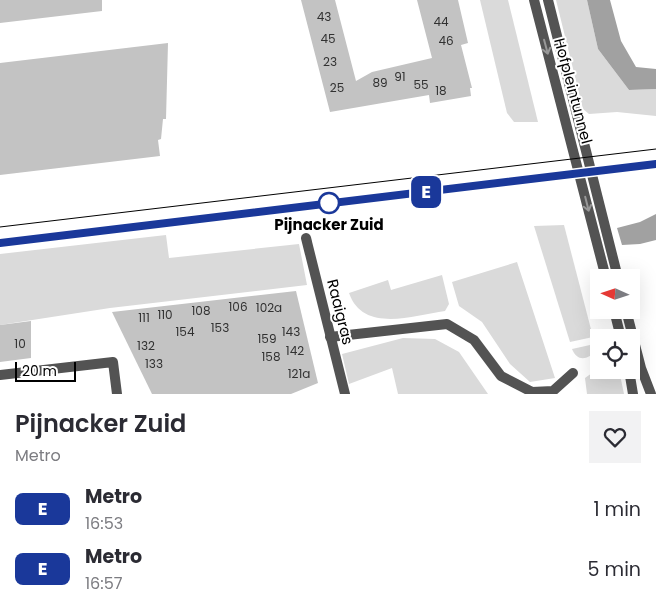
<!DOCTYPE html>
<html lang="en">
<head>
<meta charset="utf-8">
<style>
  body { margin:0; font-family:Poppins,sans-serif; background:#f2f2f3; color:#2b2b33; height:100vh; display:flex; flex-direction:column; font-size:19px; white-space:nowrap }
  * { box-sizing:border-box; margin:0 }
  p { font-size:16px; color:#7c7c81 }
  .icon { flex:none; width:28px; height:28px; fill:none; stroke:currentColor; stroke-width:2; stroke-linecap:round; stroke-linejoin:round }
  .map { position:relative; height:394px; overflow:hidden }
  .side { display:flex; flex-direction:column; background:#fff; flex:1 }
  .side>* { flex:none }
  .badge { padding:0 10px; border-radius:8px; font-size:18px; line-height:32px }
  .needle { width:32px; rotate:273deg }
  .tools { position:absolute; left:590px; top:269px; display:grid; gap:10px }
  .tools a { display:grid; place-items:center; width:50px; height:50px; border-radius:0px; background:#fff; box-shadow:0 5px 20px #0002; font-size:25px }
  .scale { position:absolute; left:15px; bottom:12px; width:61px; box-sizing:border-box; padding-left:5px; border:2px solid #000; border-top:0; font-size:14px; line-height:18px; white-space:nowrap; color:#000; -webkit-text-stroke:4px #fff; paint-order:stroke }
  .map>.badge { position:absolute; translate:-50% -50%; box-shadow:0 0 0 2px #fff }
  .round { display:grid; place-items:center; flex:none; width:52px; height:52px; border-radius:0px; background:#f2f2f3 }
  .head { display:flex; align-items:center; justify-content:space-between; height:85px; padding:0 15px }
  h1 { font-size:24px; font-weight:600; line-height:38px }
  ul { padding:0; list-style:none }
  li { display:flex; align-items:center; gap:15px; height:60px; padding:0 15px }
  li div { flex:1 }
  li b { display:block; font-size:19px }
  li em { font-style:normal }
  li .badge { min-width:55px; font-weight:700; text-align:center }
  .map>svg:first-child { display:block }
</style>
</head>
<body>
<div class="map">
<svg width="656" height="394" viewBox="0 0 656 394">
  <rect width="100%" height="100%" fill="#fff"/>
  <g fill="#dadada">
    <polygon points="480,0 508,0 538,122 514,122 507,113"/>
    <polygon points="556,0 587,0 598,49 629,90 656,89 656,116 617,112 589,114 583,109"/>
    <polygon points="564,225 593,337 570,342 534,226"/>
    <polygon points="166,235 169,258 299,244 307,285 110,308 0,325 0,254"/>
    <polygon points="517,262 555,378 530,382 510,364 482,322 459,306 452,282"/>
    <path d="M442,275L449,304L445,311C412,316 363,333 349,293L388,280L391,290Z"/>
    <polygon points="403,338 435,339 459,352 488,394 398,394 392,368 349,384 342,354"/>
    <path d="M599,343V349C590,358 578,364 572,349Z"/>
    <polygon points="599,368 599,370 619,370 624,394 587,394 585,378"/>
  </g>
  <g fill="#a1a1a1">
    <polygon points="587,0 610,0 621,41 636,67 656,69 656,89 629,90 598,49"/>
    <polygon points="656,214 656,240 640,244 622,245 617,228 640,222"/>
  </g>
  <g fill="#c3c3c3">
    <polygon points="0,0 102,0 102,11 0,23"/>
    <polygon points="301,0 335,0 356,81 372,72 432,58 417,0 458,0 468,43 461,45 472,88 470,88 471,96 430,103 429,95 330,112"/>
    <polygon points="168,43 166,119 163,119 161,139 158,140 160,156 0,175 0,63"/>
    <polygon points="296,291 318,383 291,394 152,394 112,312"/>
    <polygon points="31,321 31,358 0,362 0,325"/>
  </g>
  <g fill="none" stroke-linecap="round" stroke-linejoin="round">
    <g stroke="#535353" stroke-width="10">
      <polyline points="306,238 345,394"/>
      <polyline points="330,337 447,324 474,340 501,376 532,392 553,391 573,373"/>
      <polyline points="0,375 113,362 117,394"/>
    </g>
    <g stroke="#535353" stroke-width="10">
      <polyline points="534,0 606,278"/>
      <polyline points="548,0 618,278"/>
      <polyline points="614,310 621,338"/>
      <polyline points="626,310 641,368 651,394"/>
      <polyline points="629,370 633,394"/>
    </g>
    <g stroke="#000" stroke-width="1">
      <polyline points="0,227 656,149"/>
      <polyline points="0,243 656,164"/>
    </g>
  </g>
  <defs><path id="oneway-shaft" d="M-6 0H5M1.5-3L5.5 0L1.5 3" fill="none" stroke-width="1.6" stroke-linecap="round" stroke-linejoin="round" transform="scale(1.25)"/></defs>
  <g stroke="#989898">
    <use href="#oneway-shaft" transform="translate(546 47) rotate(75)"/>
    <use href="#oneway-shaft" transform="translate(587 204) rotate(76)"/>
  </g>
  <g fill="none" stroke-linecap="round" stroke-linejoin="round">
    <defs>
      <polyline id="line" points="0,243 656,164"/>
    </defs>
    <use href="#line" stroke="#fff" stroke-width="11"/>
    <use href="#line" stroke="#1a389a" stroke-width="8"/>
  </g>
  <circle fill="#fff" stroke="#1a389a" stroke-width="2.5" cx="329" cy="203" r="10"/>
  <g text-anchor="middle" stroke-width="4" stroke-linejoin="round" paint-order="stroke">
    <g font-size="12" fill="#313131">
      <text x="324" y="21">43</text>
      <text x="441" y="26">44</text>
      <text x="328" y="43">45</text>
      <text x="446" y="45">46</text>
      <text x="330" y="66">23</text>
      <text x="400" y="81">91</text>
      <text x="380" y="87">89</text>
      <text x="421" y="89">55</text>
      <text x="337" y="92">25</text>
      <text x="441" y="95">18</text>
      <text x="238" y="311">106</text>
      <text x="269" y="312">102a</text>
      <text x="201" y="315">108</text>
      <text x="165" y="319">110</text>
      <text x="144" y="322">111</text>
      <text x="220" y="332">153</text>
      <text x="185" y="336">154</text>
      <text x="291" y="336">143</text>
      <text x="267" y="343">159</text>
      <text x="20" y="348">10</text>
      <text x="146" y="350">132</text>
      <text x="295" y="355">142</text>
      <text x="271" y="361">158</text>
      <text x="154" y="368">133</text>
      <text x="299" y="378">121a</text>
    </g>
    <g font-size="15" fill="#000" stroke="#fff">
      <text transform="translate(573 91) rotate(75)" y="5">Hofpleintunnel</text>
      <text transform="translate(340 312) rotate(76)" y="5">Raaigras</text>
    </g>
    <g font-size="15" font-weight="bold" fill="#000" stroke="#fff">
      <text x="329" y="230">Pijnacker Zuid</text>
    </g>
  </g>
</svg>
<div class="tools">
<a><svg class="needle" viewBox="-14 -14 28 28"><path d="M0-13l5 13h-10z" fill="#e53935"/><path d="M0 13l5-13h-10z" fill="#7c7c81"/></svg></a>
<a><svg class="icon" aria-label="locate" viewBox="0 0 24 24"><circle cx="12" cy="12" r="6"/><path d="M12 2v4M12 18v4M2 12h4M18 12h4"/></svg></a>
</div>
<div class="scale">20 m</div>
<b class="badge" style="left:426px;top:192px;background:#1a389a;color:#fff">E</b>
</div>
<section class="side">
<div class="head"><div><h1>Pijnacker Zuid</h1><p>Metro</p></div><a class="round"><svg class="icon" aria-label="heart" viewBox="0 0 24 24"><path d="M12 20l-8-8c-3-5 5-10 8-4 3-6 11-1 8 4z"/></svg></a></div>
<ul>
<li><span class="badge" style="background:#1a389a;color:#fff">E</span><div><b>Metro</b><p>16:53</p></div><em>1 min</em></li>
<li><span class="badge" style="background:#1a389a;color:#fff">E</span><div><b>Metro</b><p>16:57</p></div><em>5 min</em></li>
</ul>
</section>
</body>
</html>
